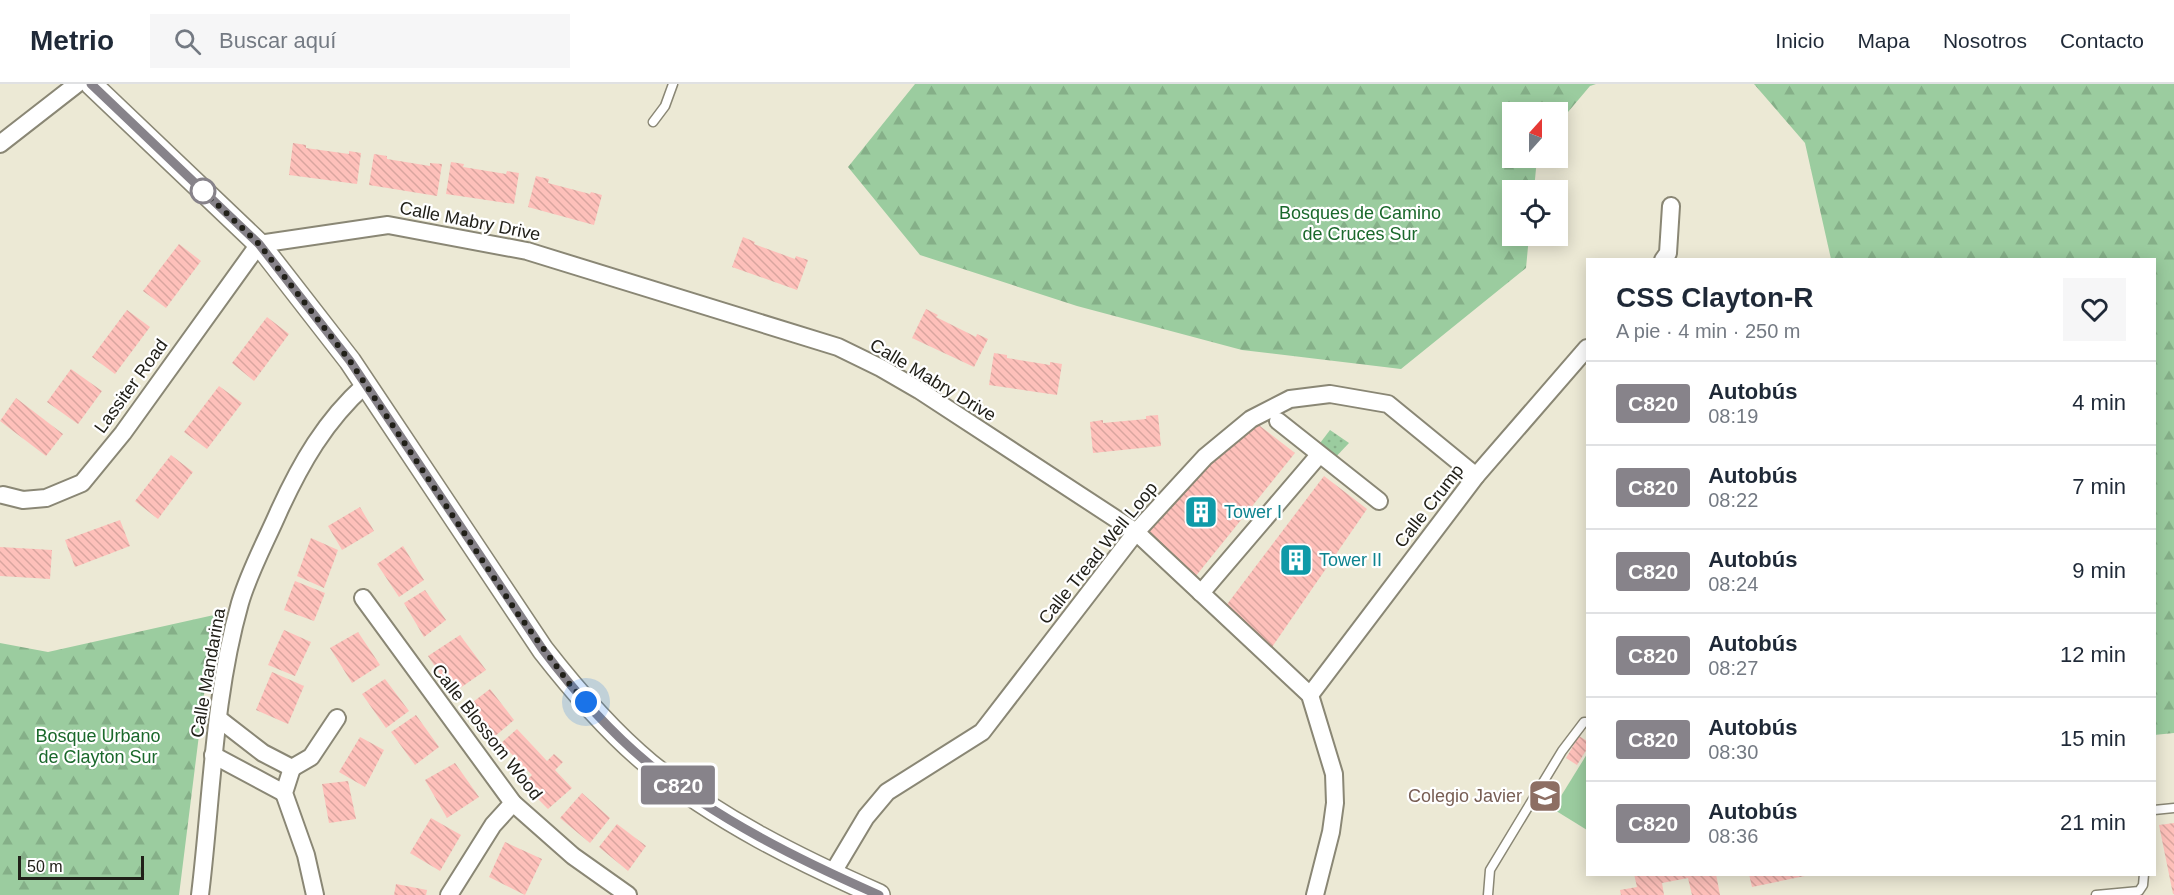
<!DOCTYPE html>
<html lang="es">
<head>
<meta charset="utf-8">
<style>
  body { margin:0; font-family:Helvetica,sans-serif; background:#f6f6f7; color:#1f2937; height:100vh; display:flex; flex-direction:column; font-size:22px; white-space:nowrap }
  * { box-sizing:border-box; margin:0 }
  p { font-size:20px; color:#747a83 }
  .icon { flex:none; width:33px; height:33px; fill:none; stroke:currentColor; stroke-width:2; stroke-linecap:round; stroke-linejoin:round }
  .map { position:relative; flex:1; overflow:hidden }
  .side { position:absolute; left:1586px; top:174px; width:570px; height:618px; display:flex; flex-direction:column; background:#fff; border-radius:0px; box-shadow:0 3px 15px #0003 }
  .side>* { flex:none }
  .badge { padding:0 12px; border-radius:4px; font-size:21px; line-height:39px }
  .needle { width:39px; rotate:21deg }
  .buttons { position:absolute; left:1502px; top:18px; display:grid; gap:12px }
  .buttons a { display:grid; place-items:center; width:66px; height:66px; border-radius:0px; background:#fff; box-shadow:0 3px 15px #0003; font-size:30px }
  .scale { position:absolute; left:18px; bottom:15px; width:126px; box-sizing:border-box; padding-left:6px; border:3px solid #212019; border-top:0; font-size:16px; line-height:21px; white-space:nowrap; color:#212019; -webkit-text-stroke:4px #fff; paint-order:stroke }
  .you { position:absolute; width:30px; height:30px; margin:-15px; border:4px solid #fff; border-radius:50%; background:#1a73e8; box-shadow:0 0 0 9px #1a73e833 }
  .map>.badge { position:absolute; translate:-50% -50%; box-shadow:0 0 0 3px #fff }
  .round { display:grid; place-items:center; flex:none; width:63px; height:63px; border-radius:0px; background:#f6f6f7 }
  .headline { display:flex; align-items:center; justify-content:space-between; height:102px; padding:0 30px }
  h1 { font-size:28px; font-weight:700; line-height:45px }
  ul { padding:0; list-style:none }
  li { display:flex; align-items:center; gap:18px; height:84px; padding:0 30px; border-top:2px solid #e0e1e3 }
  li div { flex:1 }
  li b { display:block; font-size:22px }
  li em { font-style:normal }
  li .badge { min-width:66px; font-weight:700; text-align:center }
  header { display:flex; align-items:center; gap:36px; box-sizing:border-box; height:84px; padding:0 30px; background:#fff; border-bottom:2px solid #e0e1e3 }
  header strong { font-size:28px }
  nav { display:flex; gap:33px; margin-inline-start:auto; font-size:21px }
  .search { width:420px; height:54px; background:#f6f6f7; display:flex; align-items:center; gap:15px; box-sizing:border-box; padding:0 21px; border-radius:0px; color:#747a83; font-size:22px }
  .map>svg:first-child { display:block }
</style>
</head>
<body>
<header>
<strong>Metrio</strong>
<div class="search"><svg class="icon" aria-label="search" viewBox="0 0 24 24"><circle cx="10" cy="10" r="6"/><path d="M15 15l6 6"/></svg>Buscar aquí</div>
<nav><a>Inicio</a><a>Mapa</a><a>Nosotros</a><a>Contacto</a></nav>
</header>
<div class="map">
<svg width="2174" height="811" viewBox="0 0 2174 811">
  <defs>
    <pattern id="forest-firs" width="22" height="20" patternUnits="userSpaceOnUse" patternTransform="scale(1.5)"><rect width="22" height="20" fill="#9bcc9f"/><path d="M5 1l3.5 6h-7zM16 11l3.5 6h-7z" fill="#85af88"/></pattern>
    <pattern id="park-dots" width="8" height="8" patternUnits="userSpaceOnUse" patternTransform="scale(1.5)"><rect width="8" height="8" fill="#9bcc9f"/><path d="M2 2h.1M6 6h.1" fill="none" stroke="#85af88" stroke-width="1.8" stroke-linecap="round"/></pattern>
    <pattern id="building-back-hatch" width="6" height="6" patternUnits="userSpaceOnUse" patternTransform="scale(1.5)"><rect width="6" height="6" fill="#fec0ba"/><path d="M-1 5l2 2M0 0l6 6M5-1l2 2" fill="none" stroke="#d9a59f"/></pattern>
  </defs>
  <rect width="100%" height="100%" fill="#ece9d5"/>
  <g fill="url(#forest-firs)">
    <polygon points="915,0 1596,0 1590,2 1557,41 1557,28 1512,28 1512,74 1537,74 1534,106 1512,106 1512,152 1529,152 1526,184 1401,285 1242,266 1077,222 920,171 848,83"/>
    <polygon points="1754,0 2174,0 2174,649 2154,651 2154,176 1831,175 1805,59"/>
    <polygon points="214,531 179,811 0,811 0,559 48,568"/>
  </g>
  <polygon fill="url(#park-dots)" points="1330,346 1349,359 1330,379 1314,367"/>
  <polygon fill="#9bcc9f" points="1587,670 1587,746 1553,725"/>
  <g fill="url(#building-back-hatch)">
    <polygon points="293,59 306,61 306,64 349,70 349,67 361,69 357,100 289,91"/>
    <polygon points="374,70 387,72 387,75 430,82 430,79 442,80 437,112 369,101"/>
    <polygon points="451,78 464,80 463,83 506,90 507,87 519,89 514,120 446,110"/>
    <polygon points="536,92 549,95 548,99 590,110 591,108 602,111 594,141 528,123"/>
    <polygon points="743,153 755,158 754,160 795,175 796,172 808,176 797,206 732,183"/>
    <polygon points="179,160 201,177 166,224 143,207"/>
    <polygon points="926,225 938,231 936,233 976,253 977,250 988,255 974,283 912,254"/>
    <polygon points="127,226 150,243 115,290 92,273"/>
    <polygon points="267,233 289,250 254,297 232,279"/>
    <polygon points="994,269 1007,271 1007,274 1050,281 1050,278 1062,280 1057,311 989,301"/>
    <polygon points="71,285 102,307 78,340 47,318"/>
    <polygon points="219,302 242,319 207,365 184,348"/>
    <polygon points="16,314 63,350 46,372 0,337"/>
    <polygon points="1158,331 1161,362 1093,369 1090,338 1103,336 1103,339 1146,335 1146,332"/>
    <polygon points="1251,335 1295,369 1191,498 1136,448"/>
    <polygon points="171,371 193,388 158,435 135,417"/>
    <polygon points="1324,392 1367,425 1268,569 1222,527"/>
    <polygon points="360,423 374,447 342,466 328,442"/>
    <polygon points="120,436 130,462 75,483 65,456"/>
    <polygon points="311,454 338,466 324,504 297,492"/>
    <polygon points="403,462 424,496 399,513 377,480"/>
    <polygon points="0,463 52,466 50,495 0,492"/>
    <polygon points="295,497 325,509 314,537 284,526"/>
    <polygon points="425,506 446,536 424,553 404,519"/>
    <polygon points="284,546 311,558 295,592 268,581"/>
    <polygon points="358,548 380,581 352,599 330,564"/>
    <polygon points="460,551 486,586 453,609 428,572"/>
    <polygon points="272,588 304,602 288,640 256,626"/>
    <polygon points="385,595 409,627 386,644 362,610"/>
    <polygon points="490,605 514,636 494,653 469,621"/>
    <polygon points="416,631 439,663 415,681 391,648"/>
    <polygon points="517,645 547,677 554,670 563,678 555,686 572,704 548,725 523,700 532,691 501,659"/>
    <polygon points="1579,652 1587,657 1587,665 1577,681 1566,674"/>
    <polygon points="360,653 384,666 365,703 339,688"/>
    <polygon points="455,679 479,713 447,734 425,696"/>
    <polygon points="348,697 356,735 329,739 322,700"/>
    <polygon points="582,709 610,734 590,759 560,734"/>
    <polygon points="431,734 461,751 440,787 410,769"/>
    <polygon points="2174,739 2174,810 2173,810 2159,741"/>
    <polygon points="617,740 646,762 628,787 599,763"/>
    <polygon points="505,758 542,775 525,811 489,793"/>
    <polygon points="1634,790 1716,790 1720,811 1692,811 1688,794 1662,799 1664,811 1621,811 1620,806 1637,803"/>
    <polygon points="1749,790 1805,790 1805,792 1752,803"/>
    <polygon points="396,800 427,806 426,811 394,811"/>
  </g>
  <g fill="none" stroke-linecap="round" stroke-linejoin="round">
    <defs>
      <g id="service">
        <polyline points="653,38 665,22 673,0"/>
        <polyline points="2154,726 2174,724"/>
        <polyline points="1488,811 1490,786 1562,667 1584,638 1587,638"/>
        <polyline points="2096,811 2139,807 2143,801 2144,790"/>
      </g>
      <g id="minor">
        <polyline points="0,60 77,0"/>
        <polyline points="1663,176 1668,169 1671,122"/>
        <polyline points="1278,337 1379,417"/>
        <polyline points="3,411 23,416 46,414 82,399 123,349 259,160 388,141 527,167 838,263 881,284 919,306 1136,448 1310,611 1334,690 1335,719 1331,748 1315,811"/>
        <polyline points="1201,509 1319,371"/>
        <polyline points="363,514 513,719 573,772 628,811"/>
        <polyline points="1310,611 1476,392 1587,264"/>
        <polyline points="219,635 263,669 292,684"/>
        <polyline points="213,671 284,709"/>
        <polyline points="292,684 284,709 306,771 315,811"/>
        <polyline points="292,684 311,673 337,634"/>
        <polyline points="832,790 866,733 887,708 982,648 1136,448 1205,373 1251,335 1290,315 1330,310 1388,320 1476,392"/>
        <path d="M200,811C212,714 213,614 240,519C249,488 266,457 279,427C301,379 325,337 365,301"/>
        <polyline points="449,811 493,741 513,719"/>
      </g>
      <path id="tertiary" d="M91,0L259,160L350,277L543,566C575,607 609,647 649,680C717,735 799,776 879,811"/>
    </defs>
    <use href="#service" stroke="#8a8775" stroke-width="11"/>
    <use href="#minor" stroke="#8a8775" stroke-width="20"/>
    <use href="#tertiary" stroke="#8a8775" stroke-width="24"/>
    <use href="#service" stroke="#fff" stroke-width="8"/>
    <use href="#minor" stroke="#fff" stroke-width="16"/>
    <use href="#tertiary" stroke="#fff" stroke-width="21"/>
  </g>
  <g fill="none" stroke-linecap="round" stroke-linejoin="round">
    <defs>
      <path id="line" d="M91,0L259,160L350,277L543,566C574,607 609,647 649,680C717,735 799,776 879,811"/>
    </defs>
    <use href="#line" stroke="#fff" stroke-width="14"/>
    <use href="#line" stroke="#87838a" stroke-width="9"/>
    <polyline stroke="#212019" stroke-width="6" stroke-dasharray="0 10.8" points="203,107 259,160 350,277 518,530 571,602 586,618"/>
  </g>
  <defs>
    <symbol id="building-square" viewBox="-11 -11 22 22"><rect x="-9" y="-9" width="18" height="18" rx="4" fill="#0f9aa8" stroke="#fff"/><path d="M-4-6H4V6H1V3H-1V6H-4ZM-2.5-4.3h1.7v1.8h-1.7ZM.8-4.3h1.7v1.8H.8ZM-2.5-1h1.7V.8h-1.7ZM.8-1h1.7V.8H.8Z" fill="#fff"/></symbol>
    <symbol id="school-square" viewBox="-11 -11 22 22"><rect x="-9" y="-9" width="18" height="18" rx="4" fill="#8d6e63" stroke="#fff"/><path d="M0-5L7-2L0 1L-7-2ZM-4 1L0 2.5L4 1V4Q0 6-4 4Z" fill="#fff"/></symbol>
  </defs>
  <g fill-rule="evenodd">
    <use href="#building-square" x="1182" y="409" width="38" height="38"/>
    <use href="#building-square" x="1277" y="457" width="38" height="38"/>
    <use href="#school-square" x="1526" y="693" width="38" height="38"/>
  </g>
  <circle fill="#fff" stroke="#87838a" stroke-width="3" cx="203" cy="107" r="12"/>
  <g text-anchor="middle" stroke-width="4.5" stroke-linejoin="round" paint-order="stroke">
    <g font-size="18" fill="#1a682b" stroke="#fff">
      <text x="1360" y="135">Bosques de Camino<tspan x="1360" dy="21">de Cruces Sur</tspan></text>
      <text x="98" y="658">Bosque Urbano<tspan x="98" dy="21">de Clayton Sur</tspan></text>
    </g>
    <g font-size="18" fill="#212019" stroke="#fff">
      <text transform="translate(470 137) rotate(11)" y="6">Calle Mabry Drive</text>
      <text transform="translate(933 296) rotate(31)" y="6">Calle Mabry Drive</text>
      <text transform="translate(131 302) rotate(-54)" y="6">Lassiter Road</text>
      <text transform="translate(1429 422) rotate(-52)" y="6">Calle Crump</text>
      <text transform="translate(1098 469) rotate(-51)" y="6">Calle Tread Well Loop</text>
      <text transform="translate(208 589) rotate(-80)" y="6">Calle Mandarina</text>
      <text transform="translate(487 648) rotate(52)" y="6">Calle Blossom Wood</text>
    </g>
    <g font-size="18" fill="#0d838f" stroke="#fff" text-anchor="start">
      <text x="1224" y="434">Tower I</text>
      <text x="1319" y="482">Tower II</text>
    </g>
    <g font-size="18" fill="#785e54" stroke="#fff" text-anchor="end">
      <text x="1522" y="718">Colegio Javier</text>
    </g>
  </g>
</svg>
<div class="buttons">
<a><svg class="needle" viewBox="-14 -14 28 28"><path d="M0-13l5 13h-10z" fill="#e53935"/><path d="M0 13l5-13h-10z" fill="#747a83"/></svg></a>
<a><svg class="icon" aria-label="locate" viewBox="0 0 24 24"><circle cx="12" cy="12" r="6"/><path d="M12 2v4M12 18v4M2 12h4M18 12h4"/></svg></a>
</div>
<div class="scale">50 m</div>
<div class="you" style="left:586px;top:618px"></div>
<b class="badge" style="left:678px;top:701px;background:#87838a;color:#fff">C820</b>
<section class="side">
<div class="headline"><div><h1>CSS Clayton-R</h1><p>A pie · 4 min · 250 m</p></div><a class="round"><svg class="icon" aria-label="heart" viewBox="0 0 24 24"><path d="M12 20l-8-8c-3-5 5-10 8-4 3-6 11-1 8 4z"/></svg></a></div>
<ul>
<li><span class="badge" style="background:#87838a;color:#fff">C820</span><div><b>Autobús</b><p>08:19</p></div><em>4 min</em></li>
<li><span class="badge" style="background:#87838a;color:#fff">C820</span><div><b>Autobús</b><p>08:22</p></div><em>7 min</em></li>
<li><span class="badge" style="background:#87838a;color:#fff">C820</span><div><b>Autobús</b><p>08:24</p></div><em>9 min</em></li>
<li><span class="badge" style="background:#87838a;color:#fff">C820</span><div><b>Autobús</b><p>08:27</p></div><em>12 min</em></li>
<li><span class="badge" style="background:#87838a;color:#fff">C820</span><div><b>Autobús</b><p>08:30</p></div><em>15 min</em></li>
<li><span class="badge" style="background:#87838a;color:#fff">C820</span><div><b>Autobús</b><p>08:36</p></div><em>21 min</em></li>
</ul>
</section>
</div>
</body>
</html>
